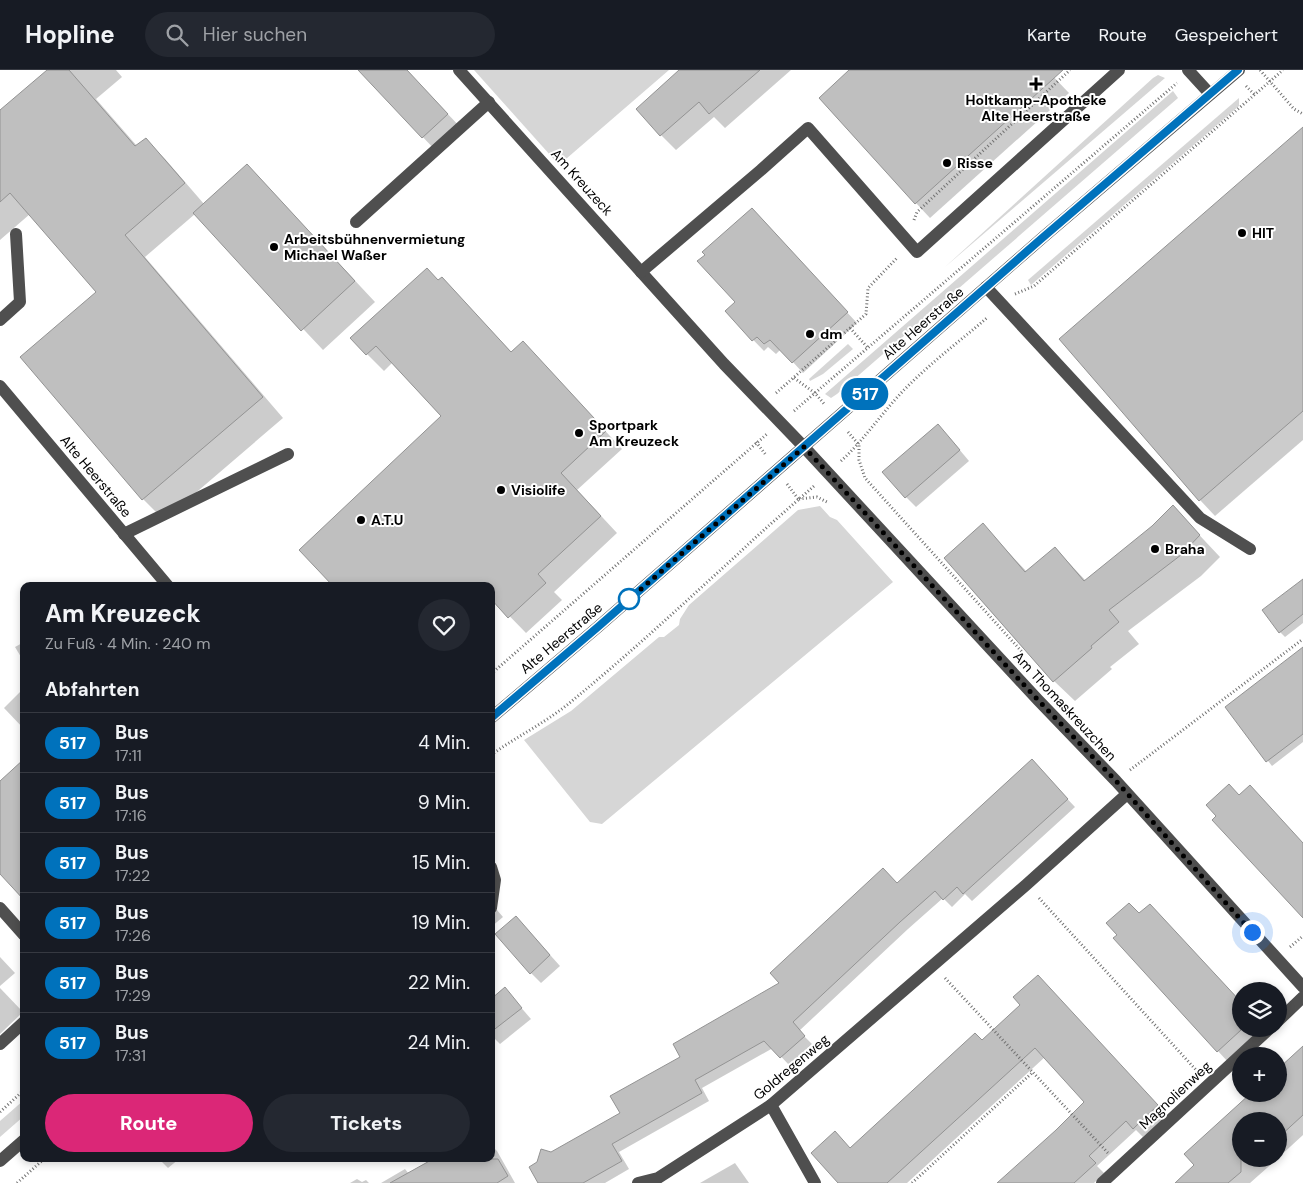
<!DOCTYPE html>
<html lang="de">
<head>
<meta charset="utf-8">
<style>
  body { margin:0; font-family:"DM Sans",sans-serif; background:#242831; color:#f1f3f6; height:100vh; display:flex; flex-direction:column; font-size:19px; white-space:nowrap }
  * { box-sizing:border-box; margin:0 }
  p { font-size:16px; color:#9ea1a6 }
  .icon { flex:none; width:28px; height:28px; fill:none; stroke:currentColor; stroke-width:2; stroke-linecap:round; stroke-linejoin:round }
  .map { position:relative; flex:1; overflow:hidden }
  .sheet { position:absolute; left:20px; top:512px; width:475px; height:580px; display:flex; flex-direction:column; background:#171b24; border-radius:10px; box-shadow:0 2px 8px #0003 }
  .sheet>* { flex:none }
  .badge { padding:0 10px; border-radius:16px; font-size:18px; line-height:32px }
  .buttons { position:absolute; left:1232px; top:912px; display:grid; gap:10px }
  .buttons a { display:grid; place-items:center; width:55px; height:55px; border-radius:50%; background:#171b24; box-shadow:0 2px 8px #0003; font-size:25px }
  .you { position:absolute; width:25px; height:25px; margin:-12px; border:4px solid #fff; border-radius:50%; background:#1a73e8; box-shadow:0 0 0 8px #1a73e833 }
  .map>.badge { position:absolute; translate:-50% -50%; box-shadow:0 0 0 2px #fff }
  h2 { padding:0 25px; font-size:19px; line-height:45px }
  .round { display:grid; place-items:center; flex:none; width:52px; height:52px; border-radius:26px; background:#242831 }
  .headline { display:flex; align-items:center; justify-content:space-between; height:85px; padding:0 25px }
  h1 { font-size:24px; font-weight:800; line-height:38px }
  .primary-button { display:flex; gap:10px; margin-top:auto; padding:10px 25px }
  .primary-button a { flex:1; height:58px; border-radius:30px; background:#db2777; color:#fff; font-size:20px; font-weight:800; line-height:58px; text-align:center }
  .primary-button a+a { background:#242831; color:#f1f3f6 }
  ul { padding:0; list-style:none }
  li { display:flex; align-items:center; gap:15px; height:60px; padding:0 25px; border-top:1px solid #363941 }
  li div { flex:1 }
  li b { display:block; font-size:19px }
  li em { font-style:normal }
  li .badge { min-width:55px; font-weight:700; text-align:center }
  header { display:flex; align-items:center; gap:30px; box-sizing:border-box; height:70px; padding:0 25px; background:#171b24; border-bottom:1px solid #363941 }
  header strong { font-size:24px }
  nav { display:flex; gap:28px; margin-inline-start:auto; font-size:18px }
  .search { width:350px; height:45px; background:#242831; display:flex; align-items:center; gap:12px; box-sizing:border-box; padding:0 18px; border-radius:28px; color:#9ea1a6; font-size:19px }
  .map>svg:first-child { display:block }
</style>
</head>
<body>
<header>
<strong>Hopline</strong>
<div class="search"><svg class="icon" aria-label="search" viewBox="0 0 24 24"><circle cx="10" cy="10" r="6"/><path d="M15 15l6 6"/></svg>Hier suchen</div>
<nav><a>Karte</a><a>Route</a><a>Gespeichert</a></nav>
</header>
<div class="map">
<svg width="1303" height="1113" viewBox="0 0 1303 1113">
  <rect width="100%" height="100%" fill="#fff"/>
  <g fill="#d6d6d6">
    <polygon points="474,0 669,0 559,95"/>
    <polygon points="1158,5 1165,8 945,197 1153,8"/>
    <polygon points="1173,21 1178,28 837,324 831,328 825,324"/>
    <polygon points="1239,28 1239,36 1031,215 1028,210"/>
    <polygon points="848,274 853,279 823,304 810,311 809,309"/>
    <polygon points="820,436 830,447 837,450 893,512 602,754 590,752 524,670 571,641 659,567 664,567 679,555 680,549 689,535 798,440"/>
    <polygon points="24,1030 24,1046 0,1067 0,1051"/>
  </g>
  <g fill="#0003">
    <polygon points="49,0 116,0 122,7 96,29 137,76 145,69 166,90 204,134 247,95 375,232 323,280 195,144 145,187 283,348 164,450 143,429 22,287 98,222 30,144 0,170 0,42"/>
    <polygon points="359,0 406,0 463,60 438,83"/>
    <polygon points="681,0 791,0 725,58 714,47 676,80 661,65"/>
    <polygon points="851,0 1047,0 1069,23 930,148 916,133"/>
    <polygon points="1303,60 1303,370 1215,446 1200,430"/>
    <polygon points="762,151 857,253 803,303 781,279 776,284 768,277 764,281 726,242 737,232"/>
    <polygon points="442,208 512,283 523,272 622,379 577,420 617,463 554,522 562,530 526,563 496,532 491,537 491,516 335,516 301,480 442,347 392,293 384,301 367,284"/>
    <polygon points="948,366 969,391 916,437 906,427"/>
    <polygon points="1173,437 1220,487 1201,506 1128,561 1139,574 1110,597 1112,599 1075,631 1054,611 983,455 1027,502 1055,478 1086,511 1153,457"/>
    <polygon points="1303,510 1303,553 1285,567 1280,562"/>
    <polygon points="24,572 24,592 15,577"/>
    <polygon points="1303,579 1303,672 1272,696 1226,637"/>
    <polygon points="24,618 24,659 4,638"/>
    <polygon points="1039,699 1075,737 972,831 965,824 952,837 943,828 908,859 799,961 812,974 789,995 773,978 702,1018 709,1031 619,1082 629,1099 605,1113 539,1113 551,1083 622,1044 682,987 781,914 897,814"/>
    <polygon points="491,833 503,847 491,857"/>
    <polygon points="1140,845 1160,846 1241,933 1241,959 1264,959 1228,992 1115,868"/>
    <polygon points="526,858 560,896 541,913 531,903"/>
    <polygon points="0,887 15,903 0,916"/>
    <polygon points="1047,916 1167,1046 1143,1067 1136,1060 1097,1096 1104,1103 1094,1113 999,1113 1057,1061 1086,1032 1045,987 907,1113 839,1113 851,1079 982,972"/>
    <polygon points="0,918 23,942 0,964"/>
    <polygon points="505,919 531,949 500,974 491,965 491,930"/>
    <polygon points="1298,982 1303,987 1303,1065 1279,1087 1279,1051 1241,1051 1241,1089 1277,1089 1250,1113 1177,1113 1196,1095 1186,1084 1252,1024 1279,1024 1279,999"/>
    <polygon points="491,1075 497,1081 515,1113 381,1113 405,1099 409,1104 427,1100 447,1089 491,1089"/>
    <polygon points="159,1089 179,1089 168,1098"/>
    <polygon points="735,1093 749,1113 700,1113"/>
    <polygon points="357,1109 362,1112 366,1110 369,1113 350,1113"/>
  </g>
  <g fill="#bfbfbf" stroke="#939393">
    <polygon points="47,0 69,0 135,76 146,68 185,113 125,165 263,327 142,430 20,287 96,222 10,123 0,132 0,40"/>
    <polygon points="358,0 407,0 448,44 422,68"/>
    <polygon points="679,0 760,0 709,44 699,32 660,66 636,39"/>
    <polygon points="849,0 1063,0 915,134 819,28"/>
    <polygon points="1303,57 1303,341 1199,431 1059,269"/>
    <polygon points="247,94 355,211 301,261 193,143"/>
    <polygon points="752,138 848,242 792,293 770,270 764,274 757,267 752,271 725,241 735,232 697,191 705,185 702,182"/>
    <polygon points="427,198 438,210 442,207 511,282 523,271 606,361 561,403 601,446 538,504 546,513 508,548 491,529 491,516 333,516 299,480 441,346 376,276 366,285 350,268"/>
    <polygon points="938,354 960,380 905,428 882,402"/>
    <polygon points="1173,435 1200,465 1181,485 1109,540 1119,552 1091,576 1092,578 1053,612 944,488 983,453 1025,502 1055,477 1084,511 1152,456"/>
    <polygon points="1303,509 1303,544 1279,563 1262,540"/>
    <polygon points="1303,577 1303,664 1266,692 1225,637"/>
    <polygon points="24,689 24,830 0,804 0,711"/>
    <polygon points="1032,689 1068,729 963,824 957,817 943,830 935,821 900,852 793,952 805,966 780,988 764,971 695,1010 702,1023 612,1074 622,1091 583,1113 538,1113 529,1097 537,1092 541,1079 551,1082 620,1043 610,1026 680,987 673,974 779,913 770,903 883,798 897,813"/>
    <polygon points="1229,714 1239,725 1250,715 1303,773 1303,848 1212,750 1216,746 1206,735"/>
    <polygon points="1129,833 1139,843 1150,834 1241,932 1241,960 1217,982 1113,868 1117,865 1106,853"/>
    <polygon points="516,846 550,885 530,904 495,864"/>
    <polygon points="1038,905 1158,1035 1133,1059 1126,1051 1089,1086 1096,1093 1074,1113 997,1113 1056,1060 1084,1032 1035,978 887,1113 838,1113 811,1083 835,1061 850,1078 975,963 982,970 1020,935 1013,927"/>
    <polygon points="505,917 522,938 491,962 491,929"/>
    <polygon points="1303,976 1303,1045 1279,1067 1279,1051 1241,1051 1241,1102 1228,1113 1175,1113 1194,1095 1184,1084 1250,1024 1279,1024 1279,998"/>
    <polygon points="433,1089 498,1089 508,1106 497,1113 390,1113"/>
  </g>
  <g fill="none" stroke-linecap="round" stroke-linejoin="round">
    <g stroke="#717171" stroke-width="3" stroke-dasharray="1 2.5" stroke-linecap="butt">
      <polyline points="1260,0 1294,39 1303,44"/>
      <polyline points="1246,16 1255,25"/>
      <polyline points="914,150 917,142 1070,0"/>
      <polyline points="1015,224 1034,216 1283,0"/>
      <polyline points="850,258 868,278"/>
      <polyline points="794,308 815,323 825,335"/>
      <polyline points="776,323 866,244 868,218 898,187"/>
      <polyline points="794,341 1177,13"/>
      <polyline points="848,362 859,375 859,390 865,408 1023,583"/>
      <polyline points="756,372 766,385"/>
      <path d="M841,391C864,370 881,344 903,321C929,294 960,271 988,247"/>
      <polyline points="787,414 799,430"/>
      <polyline points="799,429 817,427 829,433"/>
      <polyline points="491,604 767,364"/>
      <path d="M491,685C516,667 543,654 567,635C626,587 682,535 738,484C763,460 789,438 814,416"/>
      <polyline points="1130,700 1303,569"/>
      <polyline points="1039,828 1197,1001"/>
      <polyline points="1290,877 1303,866"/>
      <polyline points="945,908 1108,1083"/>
      <polyline points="0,1042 24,1020"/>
      <polyline points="17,1113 44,1089"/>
      <polyline points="912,1113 1033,1002"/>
    </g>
    <g stroke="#4f4f4f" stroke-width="12">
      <polyline points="459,0 724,294 804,377 1038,630 1116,711 1303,917"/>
      <polyline points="1188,0 1210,24"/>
      <polyline points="356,152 489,32"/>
      <polyline points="641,202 761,100 808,58 917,182 1119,0"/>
      <polyline points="986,217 1200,448 1250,479"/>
      <polyline points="0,250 20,232 16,164"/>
      <polyline points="0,316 168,516"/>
      <polyline points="124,464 288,384"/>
      <polyline points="491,648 599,556 1041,169 1239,0"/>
      <polyline points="491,797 495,810 491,838"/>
      <polyline points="0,838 24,865"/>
      <polyline points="1279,950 1303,927"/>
      <polyline points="0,974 24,952"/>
      <polyline points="771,1035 815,1113"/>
      <polyline points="0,1091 24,1070"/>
      <polyline points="638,1113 658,1108 771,1035 1026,815 1127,724"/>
      <polyline points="1102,1113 1269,959"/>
    </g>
  </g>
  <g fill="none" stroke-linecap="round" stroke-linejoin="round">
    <defs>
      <polyline id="line" points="491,648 599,556 1041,169 1238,0"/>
    </defs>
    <use href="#line" stroke="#fff" stroke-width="11"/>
    <use href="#line" stroke="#0072bc" stroke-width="8"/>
    <polyline stroke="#000" stroke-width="5" stroke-dasharray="0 9" points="629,529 625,533 804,377 1038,630 1116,711 1252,862"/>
  </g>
  <g fill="#000" stroke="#fff" stroke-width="2">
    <path d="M1033.5 6.5h5v5h5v5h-5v5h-5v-5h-5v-5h5z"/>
    <circle cx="947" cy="93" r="5"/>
    <circle cx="1242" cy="163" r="5"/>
    <circle cx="274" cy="177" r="5"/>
    <circle cx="810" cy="264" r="5"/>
    <circle cx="579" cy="363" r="5"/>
    <circle cx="501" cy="420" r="5"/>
    <circle cx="361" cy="450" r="5"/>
    <circle cx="1155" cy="479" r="5"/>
  </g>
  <circle fill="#fff" stroke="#0072bc" stroke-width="2.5" cx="629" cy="529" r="10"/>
  <g text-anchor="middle" stroke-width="4" stroke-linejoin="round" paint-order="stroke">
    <g font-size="14" font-weight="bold" fill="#000" stroke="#fff" text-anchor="start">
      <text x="1036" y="35" text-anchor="middle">Holtkamp-Apotheke<tspan x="1036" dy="16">Alte Heerstraße</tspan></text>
      <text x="957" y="98">Risse</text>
      <text x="1252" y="168">HIT</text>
      <text x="284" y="174">Arbeitsbühnenvermietung<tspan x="284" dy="16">Michael Waßer</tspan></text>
      <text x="820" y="269">dm</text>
      <text x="589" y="360">Sportpark<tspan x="589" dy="16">Am Kreuzeck</tspan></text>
      <text x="511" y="425">Visiolife</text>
      <text x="371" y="455">A.T.U</text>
      <text x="1165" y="484">Braha</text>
    </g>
    <g font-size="14" fill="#000" stroke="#fff">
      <text transform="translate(582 112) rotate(48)" y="5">Am Kreuzeck</text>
      <text transform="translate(923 253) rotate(-41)" y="5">Alte Heerstraße</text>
      <text transform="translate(96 406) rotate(50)" y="5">Alte Heerstraße</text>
      <text transform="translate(561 568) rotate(-40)" y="5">Alte Heerstraße</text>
      <text transform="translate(1065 636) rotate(47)" y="5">Am Thomaskreuzchen</text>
      <text transform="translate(791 997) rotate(-40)" y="5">Goldregenweg</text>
      <text transform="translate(1175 1025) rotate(-43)" y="5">Magnolienweg</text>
    </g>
  </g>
</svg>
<div class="buttons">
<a><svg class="icon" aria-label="layers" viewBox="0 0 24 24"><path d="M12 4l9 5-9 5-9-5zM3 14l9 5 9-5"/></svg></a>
<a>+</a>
<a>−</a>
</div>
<div class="you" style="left:1252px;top:862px"></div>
<b class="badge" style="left:865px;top:324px;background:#0072bc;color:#fff">517</b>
<section class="sheet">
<div class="headline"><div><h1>Am Kreuzeck</h1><p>Zu Fuß · 4 Min. · 240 m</p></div><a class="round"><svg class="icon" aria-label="heart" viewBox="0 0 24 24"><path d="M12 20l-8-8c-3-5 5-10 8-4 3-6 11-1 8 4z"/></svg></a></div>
<h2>Abfahrten</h2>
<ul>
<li><span class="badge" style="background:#0072bc;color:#fff">517</span><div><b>Bus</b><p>17:11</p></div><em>4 Min.</em></li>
<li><span class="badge" style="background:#0072bc;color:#fff">517</span><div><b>Bus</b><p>17:16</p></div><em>9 Min.</em></li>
<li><span class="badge" style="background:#0072bc;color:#fff">517</span><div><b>Bus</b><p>17:22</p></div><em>15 Min.</em></li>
<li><span class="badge" style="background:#0072bc;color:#fff">517</span><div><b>Bus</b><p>17:26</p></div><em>19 Min.</em></li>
<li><span class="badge" style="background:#0072bc;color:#fff">517</span><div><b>Bus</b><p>17:29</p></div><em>22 Min.</em></li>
<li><span class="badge" style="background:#0072bc;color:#fff">517</span><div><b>Bus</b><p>17:31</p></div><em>24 Min.</em></li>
</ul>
<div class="primary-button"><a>Route</a><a>Tickets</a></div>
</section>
</div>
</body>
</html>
